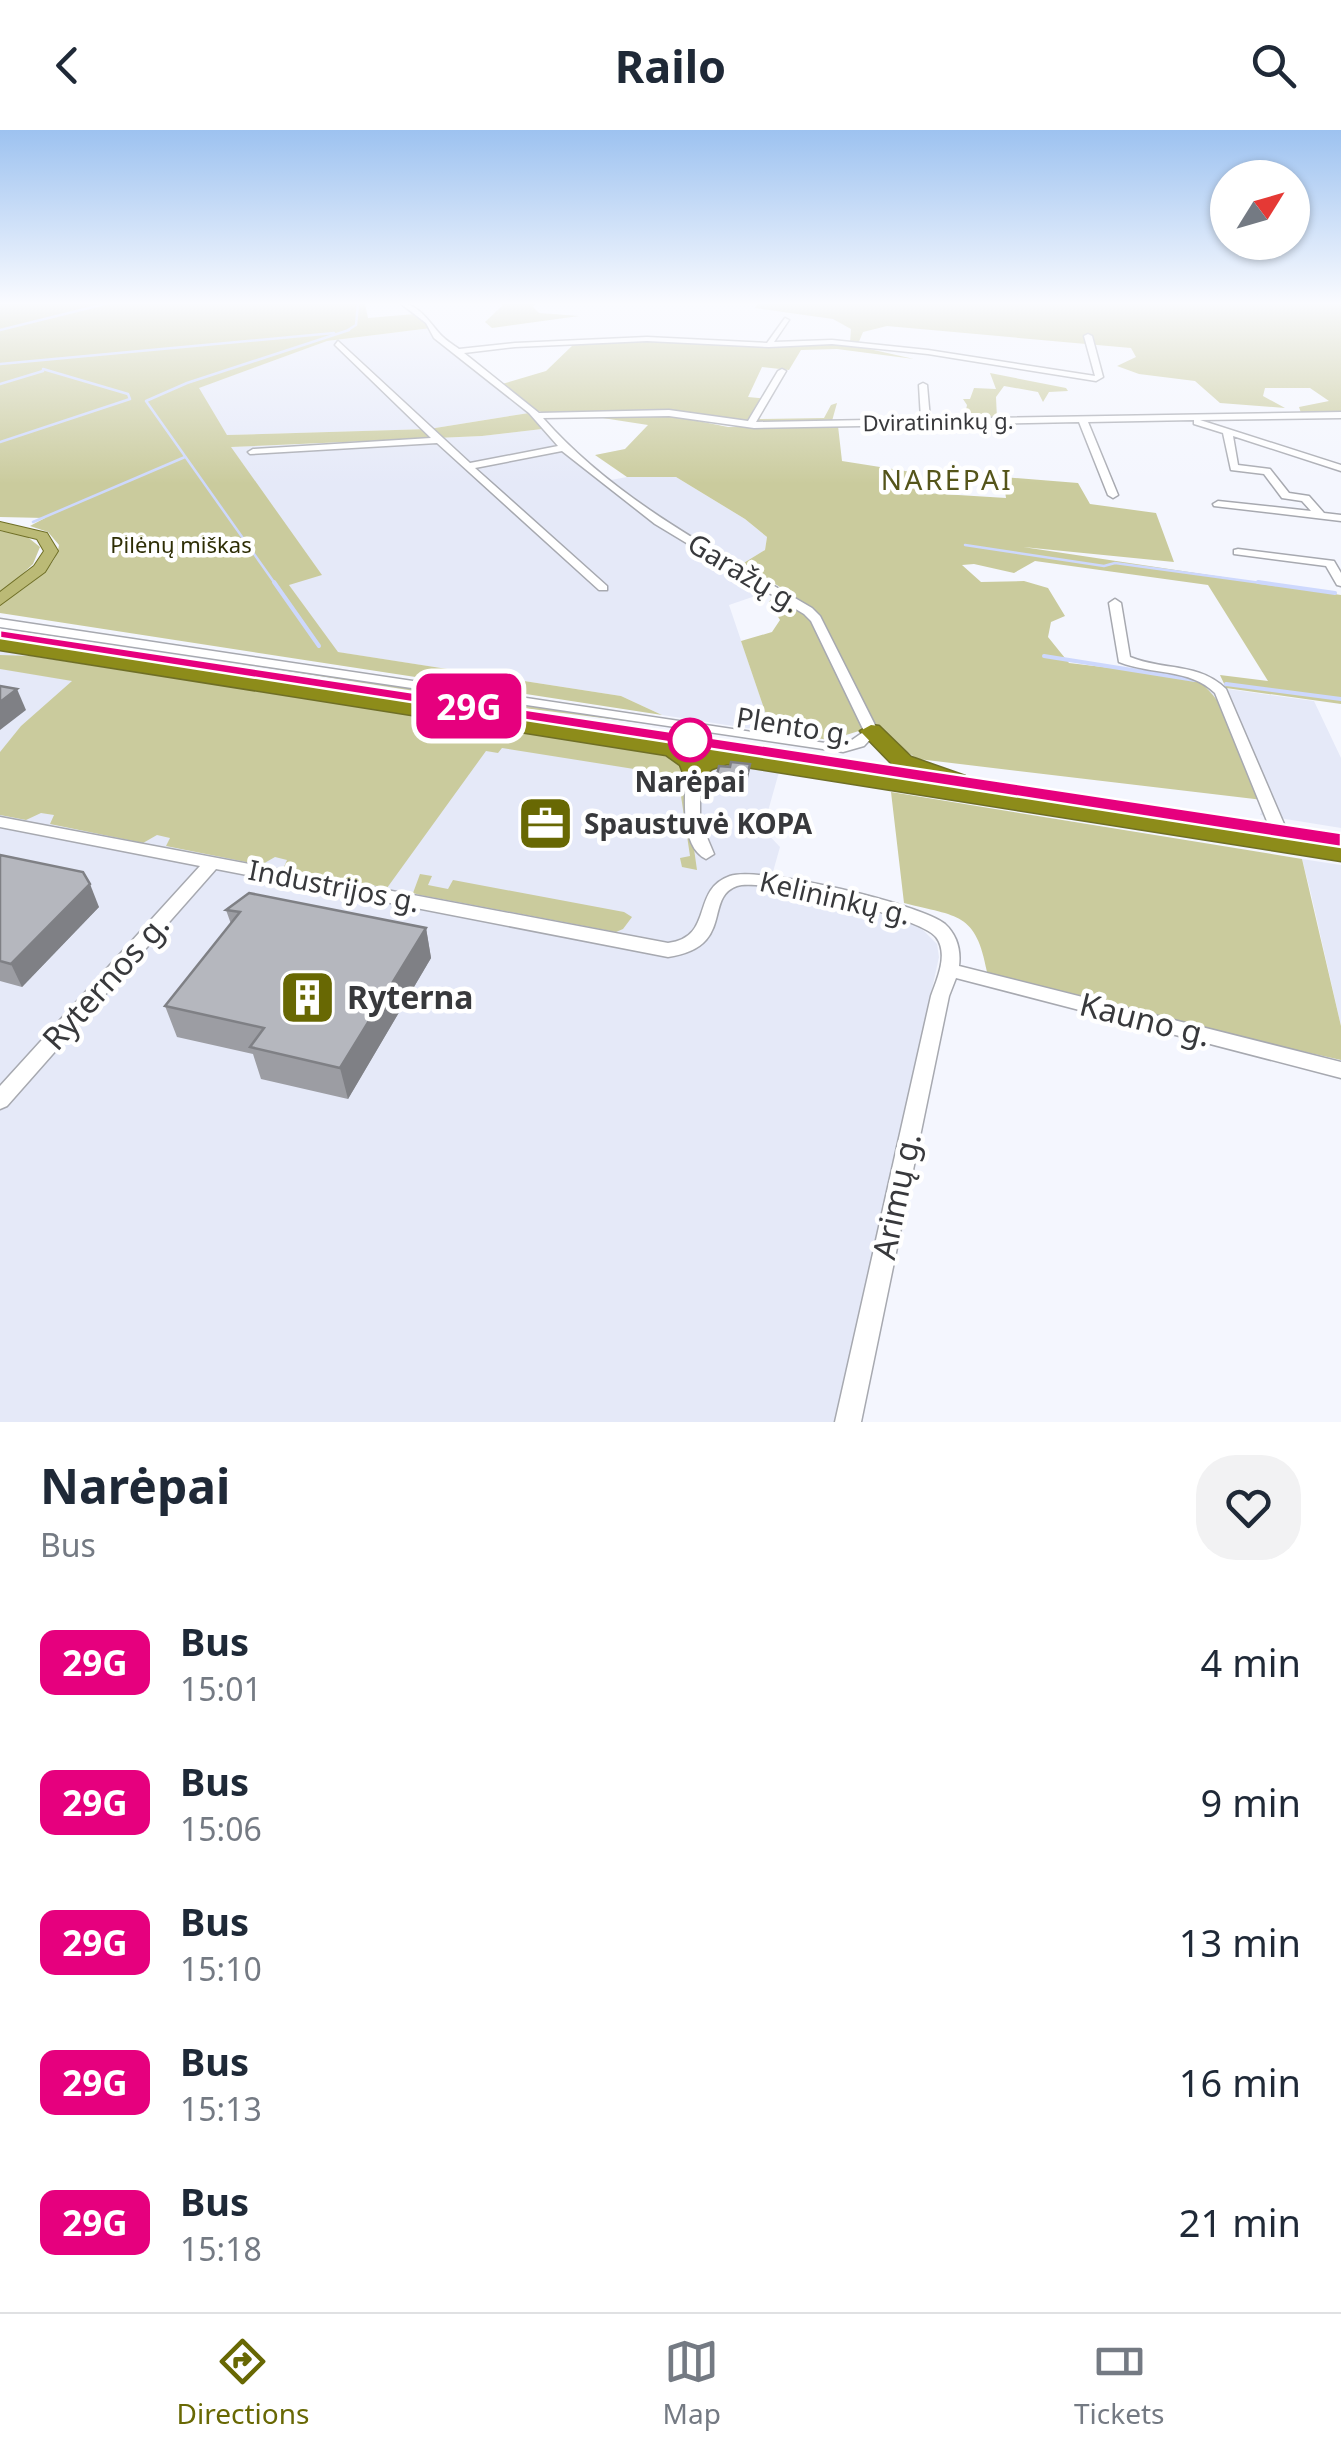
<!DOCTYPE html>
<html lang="en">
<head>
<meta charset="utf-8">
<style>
  body { margin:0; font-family:"Noto Sans",sans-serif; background:#f2f2f3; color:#1f2937; height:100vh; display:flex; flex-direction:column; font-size:38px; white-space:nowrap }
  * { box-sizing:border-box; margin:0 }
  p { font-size:32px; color:#747a83 }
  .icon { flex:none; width:55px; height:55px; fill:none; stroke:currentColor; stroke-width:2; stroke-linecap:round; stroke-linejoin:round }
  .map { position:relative; height:1292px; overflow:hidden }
  .sheet { display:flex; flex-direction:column; background:#fff; flex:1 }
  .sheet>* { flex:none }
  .badge { padding:0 20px; border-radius:15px; font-size:35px; line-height:65px }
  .needle { width:65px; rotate:53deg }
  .controls { position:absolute; left:1210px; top:30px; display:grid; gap:20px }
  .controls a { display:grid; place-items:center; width:100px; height:100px; border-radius:50%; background:#fff; box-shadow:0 2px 8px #0004; font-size:50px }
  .map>.badge { position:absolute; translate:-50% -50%; box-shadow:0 0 0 5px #fff }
  .round { display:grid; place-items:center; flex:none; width:105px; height:105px; border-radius:40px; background:#f2f2f3 }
  .headline { display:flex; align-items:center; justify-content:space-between; height:170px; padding:0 40px }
  h1 { font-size:48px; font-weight:700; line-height:75px }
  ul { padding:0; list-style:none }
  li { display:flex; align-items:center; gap:30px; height:140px; padding:0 40px }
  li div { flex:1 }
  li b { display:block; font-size:38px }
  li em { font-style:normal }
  li .badge { min-width:110px; font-weight:700; text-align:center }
  header { display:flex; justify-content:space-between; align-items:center; height:130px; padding:0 40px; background:#fff; font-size:45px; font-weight:700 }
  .tab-bar { display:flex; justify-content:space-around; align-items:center; height:140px; border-top:2px solid #e0e1e3; background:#fff; font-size:28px; color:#747a83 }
  .tab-bar a { display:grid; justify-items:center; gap:5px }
  .tab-bar .on { color:#686803 }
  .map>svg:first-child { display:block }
</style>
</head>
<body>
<header><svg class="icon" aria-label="back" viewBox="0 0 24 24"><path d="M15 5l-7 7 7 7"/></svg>Railo<svg class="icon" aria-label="search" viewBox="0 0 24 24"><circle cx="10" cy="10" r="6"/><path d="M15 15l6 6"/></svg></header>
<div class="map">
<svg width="1341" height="1292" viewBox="0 0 1341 1292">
  <rect width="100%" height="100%" fill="#f4f6fe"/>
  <g fill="#e5e9f8">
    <polygon points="431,198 529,283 429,299 227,305 200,266 198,258 327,211"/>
    <polygon points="542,299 553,313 652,392 770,461 729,475 772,602 662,585 621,566 337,522 288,454 321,445 230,317 482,306"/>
    <polygon points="627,347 676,347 745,389 767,407 765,420 742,434 661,388 611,350"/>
    <polygon points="0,521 779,642 763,699 780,717 769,756 916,793 937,814 939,827 838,1292 0,1292"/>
    <polygon points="1206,556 1314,571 1341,628 1341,698 1260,685 1263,678"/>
    <polygon points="1302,729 1341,735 1341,896 1311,764"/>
  </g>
  <g fill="#cacb9d">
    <path d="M0,173H369L365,174L368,188L415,184L431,198L327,211L199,258L227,305L429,299L529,283L542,299L482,306L231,317L322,445L289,455L338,522L621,566L662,585L0,483V401L25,405L40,417L33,434L4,461L19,462C36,449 56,437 59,415L48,402L30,396L45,388L0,387Z"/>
    <polygon points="499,173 535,173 533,177 539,183 579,186 492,198 485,192 503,175"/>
    <polygon points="758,173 1341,173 1341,284 1301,283 1299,277 1329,271 1310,258 1265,258 1263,266 1285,278 1220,273 1195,251 1139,244 1117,236 1136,227 1131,218 887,196 863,202 858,214 850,213 851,199 833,189 755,178"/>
    <polygon points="634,210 778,216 847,214 914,229 837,219 801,220 789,240 762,237 748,267 770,269 759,289 824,288 831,275 837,273 832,291 760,293 678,283 547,284 536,280 502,254 546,241 573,215"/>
    <polygon points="990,243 1066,258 1068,261 1049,262 1043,272 1038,262 1004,256 996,267 997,289 964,290 967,275 963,269 970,269 974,258 996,259"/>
    <path d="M663,284L728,297L838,296L842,331L918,343L926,363L1006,368L1003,347L1078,353L1090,374L1156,383L1174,432L1023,417L1341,465V574L1226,558L1220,545L1268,551L1208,455L1035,431L1014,443L974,434L962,435L981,452L1024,451L1048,458L1065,486L1051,492L1048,507L1069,533L1195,548C1232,575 1245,629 1263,670L918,629L879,604L862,600L830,610L772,602L741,511L772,502L780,490L769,472L780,457L742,434L765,420L767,407L745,389L676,347H627L595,325L625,319L648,295L583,285Z"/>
    <polygon points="0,496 681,598 516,577"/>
    <polygon points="0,525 31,526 675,626 682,634 697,740 682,737 680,728 690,726 678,646 502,618 498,623 486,621 387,758 287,739 284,737 287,730 275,727 261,735 166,716 170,708 157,705 143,713 50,694 54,685 41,683 26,690 0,685 0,622 21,596 72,551 0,539"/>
    <path d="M891,662L1302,729L1341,896V930L1112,878L987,842C976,782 958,787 904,773Z"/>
    <polygon points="420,744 432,746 428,755 448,759 453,750 624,782 632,787 623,799 616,802 420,765 413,763"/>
  </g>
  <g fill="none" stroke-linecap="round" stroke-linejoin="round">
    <g stroke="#cdd8fd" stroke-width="2.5">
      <polyline points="0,200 109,173"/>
      <polyline points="348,200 356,195 358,173"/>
      <polyline points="0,234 334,203"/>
      <polyline points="0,254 43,241"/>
      <polyline points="0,312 130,269 128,264 43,239"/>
      <polyline points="33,392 185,327"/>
      <polyline points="965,415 1104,436 1115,433 1276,455"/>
      <polyline points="276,455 146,271 187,253 349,200"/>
    </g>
    <g stroke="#cdd8fd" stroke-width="4">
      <polyline points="274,452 319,516"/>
      <polyline points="1258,452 1335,463"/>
      <polyline points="1044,526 1195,550"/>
      <polyline points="1226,554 1341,569"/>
    </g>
    <defs>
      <g id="minor">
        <path d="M400,173C418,174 428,190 439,203C444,209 452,214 459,219L515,213L647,207L767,213L785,188L789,190L774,212L832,210L928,220L1095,246L1084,206L1088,204L1092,206L1103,247L1096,251L928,224L832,214L769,217L647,211L515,217L464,223L539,283L669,280L748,291L778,241L782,239L786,241L756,292L921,289L919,255L923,253L927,255L930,289L1341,282V288L1200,290L1341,335V341L1233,306L1238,335L1270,339L1289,363L1309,366L1324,383L1341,385V391L1214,376L1213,374L1218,371L1311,381L1302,371L1282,368L1264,344L1231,340L1223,303L1194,294V290L1088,292L1118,365L1113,368L1108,365L1079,292L754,298L669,286L543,288C616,371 719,423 812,478L820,486L878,601L864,616L843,622L0,497V489L832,614L849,612L862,603L864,601L811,491L804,484L655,394L562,321L475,338L607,456V460H599L437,313L250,324L248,322L253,319L431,308L335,215L338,211L470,333L558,316L529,283L434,208L426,193Z"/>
        <polygon points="1238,419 1334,431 1341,443 1341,456 1337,455 1326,436 1234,424 1234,420"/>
        <path d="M1115,469L1121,473L1130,527C1163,541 1199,532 1226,559L1287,701L1285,705L1279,706L1271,701L1215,563C1190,538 1151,545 1119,532L1109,473Z"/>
        <path d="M693,639L700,643V691L714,724L706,729C680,716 685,668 686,643Z"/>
        <path d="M0,687L668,813C715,807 690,760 730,746C760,736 921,774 945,794C957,805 961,820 959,836L1341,932V948L956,848L949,866L861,1292H835L931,866C937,849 949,824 936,807C921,787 762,747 737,756C703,768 736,817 668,827L216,739L7,976L0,979V956L200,736L0,697Z"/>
      </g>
      <polygon id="major" points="0,392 47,403 58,421 45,442 0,475 0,462 34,436 44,421 37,409 0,400"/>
      <polygon id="highway" points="0,508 943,654 895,637 860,601 871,595 879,596 911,627 965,646 968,651 962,657 1341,715 1341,731 727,634 712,639 701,648 685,648 680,635 666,625 0,520"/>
    </defs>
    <use href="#minor" stroke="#a7a9b0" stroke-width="3"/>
    <use href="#major" stroke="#6f6f26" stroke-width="2"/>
    <use href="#highway" stroke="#6f6f26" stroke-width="3"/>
    <use href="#minor" fill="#fff" fill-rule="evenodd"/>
    <use href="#major" fill="#bbba76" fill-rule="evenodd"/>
    <use href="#highway" fill="#8d8c1a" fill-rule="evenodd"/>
  </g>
  <g fill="#9c9da3">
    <polygon points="750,634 746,654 735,653 734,658 716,656 716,649 730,637"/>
    <polygon points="0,725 99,777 22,857 0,851"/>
    <polygon points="226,780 426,798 431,828 348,969 261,949 253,924 177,907 165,876 231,794"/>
  </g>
  <g fill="#7f8085">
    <polygon points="17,559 26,580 0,600 0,572"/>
    <polygon points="90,754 99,777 22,857 11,834"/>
    <polygon points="426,798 431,828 348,969 340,938"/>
  </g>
  <g fill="#b5b7be" stroke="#7f8085" stroke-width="2.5">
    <polygon points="0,556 17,559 0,572"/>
    <polygon points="731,632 750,634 747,647 736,646 734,651 716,649 719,636 730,637"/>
    <polygon points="0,725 83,742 90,754 11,834 0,831"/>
    <polygon points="249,763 426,798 340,938 250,917 264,898 165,876 240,782 226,780"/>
  </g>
  <linearGradient id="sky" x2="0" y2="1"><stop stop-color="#9dc2f0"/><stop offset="0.49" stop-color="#fafbff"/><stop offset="1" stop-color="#fafbff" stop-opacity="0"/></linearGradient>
  <rect width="1341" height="354" fill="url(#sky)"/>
  <polygon fill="#e6007e" stroke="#fff" stroke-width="2.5" points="0,500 1341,703 1341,717 0,508"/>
  <defs>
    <symbol id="office-square" viewBox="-11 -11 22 22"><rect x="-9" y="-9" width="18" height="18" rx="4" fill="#686803" stroke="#fff"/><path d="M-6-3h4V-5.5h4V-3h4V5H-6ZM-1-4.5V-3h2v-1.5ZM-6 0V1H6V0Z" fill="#fff"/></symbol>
    <symbol id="building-square" viewBox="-11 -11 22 22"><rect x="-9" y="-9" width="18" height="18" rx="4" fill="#686803" stroke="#fff"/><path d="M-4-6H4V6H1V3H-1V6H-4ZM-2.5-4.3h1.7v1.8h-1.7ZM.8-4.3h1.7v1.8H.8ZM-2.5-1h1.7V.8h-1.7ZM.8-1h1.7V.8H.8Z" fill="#fff"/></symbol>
  </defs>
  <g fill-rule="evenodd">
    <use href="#office-square" x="514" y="662" width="63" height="63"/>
    <use href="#building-square" x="276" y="836" width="63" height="63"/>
  </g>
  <circle fill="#fff" stroke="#e6007e" stroke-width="5" cx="690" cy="610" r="20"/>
  <g text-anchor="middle" stroke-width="9" stroke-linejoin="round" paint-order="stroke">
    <g font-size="22" fill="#38393c" stroke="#fff">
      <text transform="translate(938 292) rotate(-1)" y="8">Dviratininkų g.</text>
    </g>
    <g font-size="22" fill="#2e2e05" stroke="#fff">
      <text x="181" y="423">Pilėnų miškas</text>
    </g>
    <g font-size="28" letter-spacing="2.5" fill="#55551a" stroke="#fff">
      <text x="947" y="360">NARĖPAI</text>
    </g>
    <g font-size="28" fill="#38393c" stroke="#fff">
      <text transform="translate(744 443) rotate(31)" y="10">Garažų g.</text>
      <text transform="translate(794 596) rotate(9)" y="10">Plento g.</text>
      <text transform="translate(334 756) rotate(11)" y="10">Industrijos g.</text>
      <text transform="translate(835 768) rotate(13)" y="10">Kelininkų g.</text>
    </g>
    <g font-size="28" font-weight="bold" fill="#38393c" stroke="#fff">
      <text x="690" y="662">Narėpai</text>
    </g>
    <g font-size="28" font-weight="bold" fill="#38393c" stroke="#fff" text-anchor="start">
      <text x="584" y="704">Spaustuvė KOPA</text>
    </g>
    <g font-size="32" fill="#38393c" stroke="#fff">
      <text transform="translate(106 852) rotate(-48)" y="11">Ryternos g.</text>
      <text transform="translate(1145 890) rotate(14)" y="11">Kauno g.</text>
      <text transform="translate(897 1066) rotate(-78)" y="11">Arimų g.</text>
    </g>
    <g font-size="32" font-weight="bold" fill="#38393c" stroke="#fff" text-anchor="start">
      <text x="347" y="879">Ryterna</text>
    </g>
  </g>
</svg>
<div class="controls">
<a><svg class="needle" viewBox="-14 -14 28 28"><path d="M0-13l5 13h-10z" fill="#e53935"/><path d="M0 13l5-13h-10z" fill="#747a83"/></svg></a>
</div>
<b class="badge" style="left:469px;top:576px;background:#e6007e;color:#fff">29G</b>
</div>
<section class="sheet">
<div class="headline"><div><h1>Narėpai</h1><p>Bus</p></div><a class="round"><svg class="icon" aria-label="heart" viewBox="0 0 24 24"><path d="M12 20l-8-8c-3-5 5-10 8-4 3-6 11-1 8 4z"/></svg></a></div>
<ul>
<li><span class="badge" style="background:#e6007e;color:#fff">29G</span><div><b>Bus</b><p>15:01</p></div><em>4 min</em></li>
<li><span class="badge" style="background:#e6007e;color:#fff">29G</span><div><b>Bus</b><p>15:06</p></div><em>9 min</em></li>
<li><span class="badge" style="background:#e6007e;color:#fff">29G</span><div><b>Bus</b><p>15:10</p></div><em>13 min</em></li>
<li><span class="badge" style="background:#e6007e;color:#fff">29G</span><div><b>Bus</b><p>15:13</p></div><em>16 min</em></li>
<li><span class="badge" style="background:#e6007e;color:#fff">29G</span><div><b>Bus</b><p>15:18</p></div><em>21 min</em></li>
</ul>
</section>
<nav class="tab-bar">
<a class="on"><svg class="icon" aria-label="directions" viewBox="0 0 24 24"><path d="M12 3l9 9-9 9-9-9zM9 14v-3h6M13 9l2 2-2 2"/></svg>Directions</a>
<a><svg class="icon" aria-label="map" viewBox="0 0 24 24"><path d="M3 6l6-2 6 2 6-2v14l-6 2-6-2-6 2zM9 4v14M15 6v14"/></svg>Map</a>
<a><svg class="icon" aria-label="tickets" viewBox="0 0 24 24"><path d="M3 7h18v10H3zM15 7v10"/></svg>Tickets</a>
</nav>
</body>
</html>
